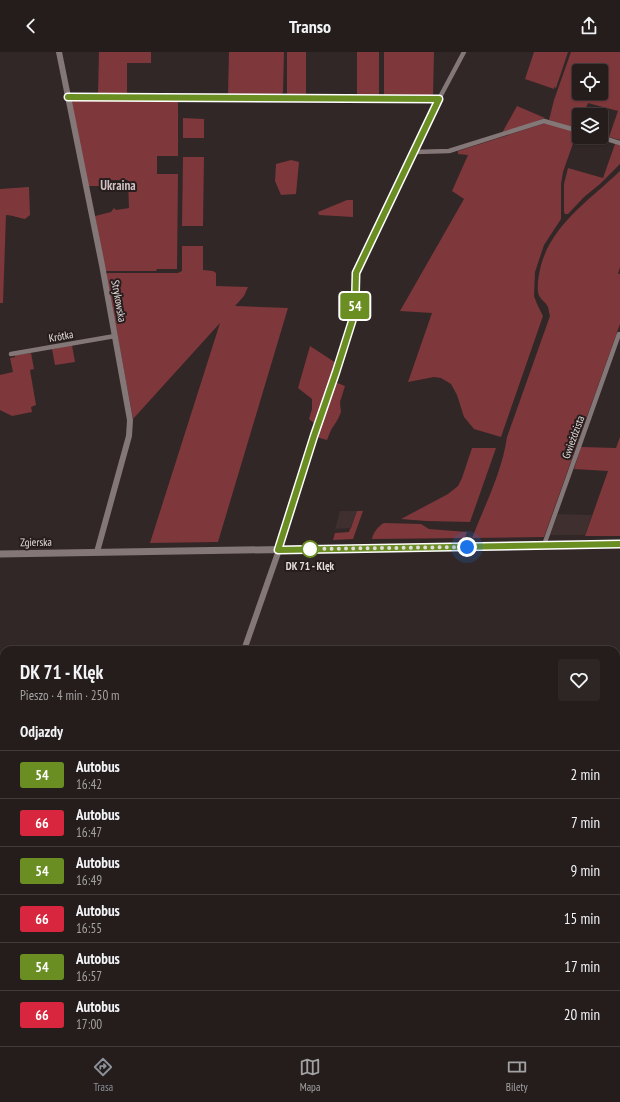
<!DOCTYPE html>
<html lang="pl">
<head>
<meta charset="utf-8">
<style>
  body { margin:0; font-family:"PT Sans Narrow",sans-serif; background:#2d2625; color:#f1f3f6; height:100vh; display:flex; flex-direction:column; font-size:15px; white-space:nowrap }
  * { box-sizing:border-box; margin:0 }
  p { font-size:13px; color:#a3a2a3 }
  .icon { flex:none; width:22px; height:22px; fill:none; stroke:currentColor; stroke-width:2; stroke-linecap:round; stroke-linejoin:round }
  .map { position:relative; flex:1; overflow:hidden }
  .drawer { position:absolute; left:0px; top:594px; width:620px; height:400px; display:flex; flex-direction:column; background:#251d1c; border-radius:12px 12px 0 0; box-shadow:0 1px 3px #0004,0 0 0 1px #423b3b }
  .drawer>* { flex:none }
  .badge { padding:0 8px; border-radius:3px; font-size:14px; line-height:26px }
  .fabs { position:absolute; left:572px; top:12px; display:grid; gap:8px }
  .fabs a { display:grid; place-items:center; width:36px; height:36px; border-radius:4px; background:#251d1c; box-shadow:0 1px 3px #0004,0 0 0 1px #423b3b; font-size:20px }
  .you { position:absolute; width:20px; height:20px; margin:-10px; border:3px solid #fff; border-radius:50%; background:#1a73e8; box-shadow:0 0 0 6px #1a73e833 }
  .map>.badge { position:absolute; translate:-50% -50%; box-shadow:0 0 0 2px #fff }
  h2 { padding:0 20px; font-size:15px; line-height:36px }
  .round { display:grid; place-items:center; flex:none; width:42px; height:42px; border-radius:4px; background:#2d2625 }
  .summary { display:flex; align-items:center; justify-content:space-between; height:68px; padding:0 20px }
  h1 { font-size:19px; font-weight:600; line-height:30px }
  ul { padding:0; list-style:none }
  li { display:flex; align-items:center; gap:12px; height:48px; padding:0 20px; border-top:1px solid #423b3b }
  li div { flex:1 }
  li b { display:block; font-size:15px }
  li em { font-style:normal }
  li .badge { min-width:44px; font-weight:700; text-align:center }
  header { display:flex; justify-content:space-between; align-items:center; height:52px; padding:0 20px; background:#251d1c; font-size:18px; font-weight:600 }
  .tab-bar { display:flex; justify-content:space-around; align-items:center; height:56px; border-top:1px solid #423b3b; background:#251d1c; font-size:11px; color:#a3a2a3 }
  .tab-bar a { display:grid; justify-items:center; gap:2px }
  .tab-bar .current { color:#8c9099 }
  .map>svg:first-child { display:block }
</style>
</head>
<body>
<header><svg class="icon" aria-label="back" viewBox="0 0 24 24"><path d="M15 5l-7 7 7 7"/></svg>Transo<svg class="icon" aria-label="share" viewBox="0 0 24 24"><path d="M12 15V3M7 8l5-5 5 5M5 13v7h14v-7"/></svg></header>
<div class="map">
<svg width="620" height="994" viewBox="0 0 620 994">
  <rect width="100%" height="100%" fill="#312726"/>
  <g fill="#3f2f2f">
    <polygon points="340,459 357,459 351,476 335,477"/>
    <polygon points="558,462 592,463 585,483 550,483"/>
  </g>
  <g fill="#7e373b" fill-rule="evenodd">
    <polygon points="99,0 151,0 151,11 127,11 127,43 98,43"/>
    <polygon points="229,0 284,0 283,40 280,44 228,44"/>
    <rect x="287" y="0" width="19" height="44"/>
    <polygon points="357,0 379,0 379,44 378,45 357,45"/>
    <polygon points="384,0 434,0 433,45 385,45 384,44"/>
    <polygon points="534,0 568,0 556,36 554,35 554,37 525,27"/>
    <path d="M571,0H620V88L609,85L618,59L588,51L583,63H579L578,77L549,68L554,48ZM579,19H601V41H579Z"/>
    <polygon points="74,47 175,47 178,50 178,104 157,104 157,122 178,122 177,217 157,217 156,219 105,219 95,164 111,160 114,156 116,158 129,156 128,128 103,128 103,134 88,134 71,51"/>
    <path d="M517,54L545,66C531,71 516,76 502,81Z"/>
    <polygon points="183,66 204,67 204,86 183,86"/>
    <polygon points="546,71 577,80 563,120 561,132 561,167 544,193 535,220 534,244 537,252 543,264 501,385 474,377 464,365 457,343 451,332 441,326 434,325 408,330 432,261 400,259 464,147 452,139 468,103 458,102 458,99"/>
    <polygon points="615,92 620,93 620,112 600,132 584,145 568,162 565,162 564,160 564,132 568,116 603,126"/>
    <polygon points="183,105 204,105 203,174 182,174"/>
    <polygon points="291,108 299,110 296,142 281,143 275,129 276,112"/>
    <path d="M620,119V215L618,222H620V272L544,485L472,486C485,453 502,420 507,385L550,264C549,262 549,258 548,255C545,249 539,247 538,240C537,231 539,222 541,213C553,171 590,148 620,119Z"/>
    <path d="M29,135L30,163L25,167C19,166 12,163 6,163L3,251H0V137Z"/>
    <polygon points="347,148 353,148 353,165 319,163 318,160"/>
    <polygon points="182,194 203,194 203,218 213,219 216,221 216,234 248,235 244,244 235,254 288,256 218,490 150,491 220,271 133,367 106,222 108,221 178,221 182,219"/>
    <polygon points="366,240 370,243 371,248 371,258 358,258 358,241"/>
    <polygon points="72,293 75,310 55,313 52,297"/>
    <polygon points="310,294 336,311 315,372 309,367 312,357 312,347 298,336"/>
    <polygon points="31,301 34,317 30,318 36,353 31,355 32,360 12,364 0,358 0,323 13,320 10,306 15,305 15,303"/>
    <polygon points="335,330 345,334 340,350 341,360 338,367 331,378 327,388 316,385"/>
    <polygon points="620,385 620,484 585,484 608,419 574,417 581,395 616,396"/>
    <polygon points="472,396 496,396 470,470 426,469 401,467 448,442 458,434 462,426"/>
    <polygon points="357,459 363,459 353,487 333,488 335,481 349,480 350,477 351,476"/>
    <path d="M384,471L421,472L429,477L467,480L465,486L372,487C373,481 378,474 384,471Z"/>
    <polygon points="0,626 4,626 4,990 616,990 616,827 620,827 620,994 0,994"/>
  </g>
  <g fill="none" stroke-linecap="round" stroke-linejoin="round">
    <g stroke="#847777" stroke-width="4.5">
      <polyline points="68,45 439,47"/>
      <polyline points="600,85 620,91"/>
      <polyline points="414,100 449,99 544,69 579,79"/>
      <polyline points="11,302 115,284"/>
      <polyline points="544,493 619,282"/>
      <polyline points="279,498 314,384 355,260 356,221 439,47 464,0"/>
      <polyline points="0,624 4,625"/>
      <polyline points="0,868 4,869"/>
      <polyline points="152,994 153,990"/>
      <polyline points="455,994 457,990"/>
    </g>
    <g stroke="#847777" stroke-width="6">
      <polyline points="59,0 102,213 130,368 129,384 97,500"/>
      <polyline points="244,598 279,498"/>
      <polyline points="616,825 620,824"/>
    </g>
    <polyline stroke="#847777" stroke-width="7" points="0,502 620,492"/>
  </g>
  <g fill="none" stroke-linecap="round" stroke-linejoin="round">
    <defs>
      <polyline id="line" points="68,45 439,47 356,221 355,260 336,320 314,384 278,498 620,492"/>
    </defs>
    <use href="#line" stroke="#fff" stroke-width="9"/>
    <use href="#line" stroke="#6b8e23" stroke-width="6"/>
    <polyline stroke="#e3dcdc" stroke-width="4" stroke-dasharray="0 7.2" points="310,497 467,495"/>
  </g>
  <circle fill="#fff" stroke="#6b8e23" stroke-width="2" cx="310" cy="497" r="8"/>
  <g text-anchor="middle" stroke-width="4" stroke-linejoin="round" paint-order="stroke">
    <g font-size="11" fill="#e3dcdc" stroke="#271d1d">
      <text transform="translate(119 249) rotate(80)" y="4">Strykowska</text>
      <text transform="translate(61 284) rotate(-10)" y="4">Krótka</text>
      <text transform="translate(573 385) rotate(-70)" y="4">Gwieździsta</text>
      <text transform="translate(36 490) rotate(-1)" y="4">Zgierska</text>
    </g>
    <g font-size="11" font-weight="bold" fill="#e3dcdc" stroke="#271d1d">
      <text x="310" y="518">DK 71 - Klęk</text>
    </g>
    <g font-size="13" font-weight="bold" fill="#cfc1c1" stroke="#271d1d">
      <text x="118" y="138">Ukraina</text>
    </g>
  </g>
</svg>
<div class="fabs">
<a><svg class="icon" aria-label="locate" viewBox="0 0 24 24"><circle cx="12" cy="12" r="6"/><path d="M12 2v4M12 18v4M2 12h4M18 12h4"/></svg></a>
<a><svg class="icon" aria-label="layers" viewBox="0 0 24 24"><path d="M12 4l9 5-9 5-9-5zM3 14l9 5 9-5"/></svg></a>
</div>
<div class="you" style="left:467px;top:495px"></div>
<b class="badge" style="left:355px;top:254px;background:#6b8e23;color:#fff">54</b>
<section class="drawer">
<div class="summary"><div><h1>DK 71 - Klęk</h1><p>Pieszo · 4 min · 250 m</p></div><a class="round"><svg class="icon" aria-label="heart" viewBox="0 0 24 24"><path d="M12 20l-8-8c-3-5 5-10 8-4 3-6 11-1 8 4z"/></svg></a></div>
<h2>Odjazdy</h2>
<ul>
<li><span class="badge" style="background:#6b8e23;color:#fff">54</span><div><b>Autobus</b><p>16:42</p></div><em>2 min</em></li>
<li><span class="badge" style="background:#d7263d;color:#fff">66</span><div><b>Autobus</b><p>16:47</p></div><em>7 min</em></li>
<li><span class="badge" style="background:#6b8e23;color:#fff">54</span><div><b>Autobus</b><p>16:49</p></div><em>9 min</em></li>
<li><span class="badge" style="background:#d7263d;color:#fff">66</span><div><b>Autobus</b><p>16:55</p></div><em>15 min</em></li>
<li><span class="badge" style="background:#6b8e23;color:#fff">54</span><div><b>Autobus</b><p>16:57</p></div><em>17 min</em></li>
<li><span class="badge" style="background:#d7263d;color:#fff">66</span><div><b>Autobus</b><p>17:00</p></div><em>20 min</em></li>
</ul>
</section>
</div>
<nav class="tab-bar">
<a class="current"><svg class="icon" aria-label="directions" viewBox="0 0 24 24"><path d="M12 3l9 9-9 9-9-9zM9 14v-3h6M13 9l2 2-2 2"/></svg>Trasa</a>
<a><svg class="icon" aria-label="map" viewBox="0 0 24 24"><path d="M3 6l6-2 6 2 6-2v14l-6 2-6-2-6 2zM9 4v14M15 6v14"/></svg>Mapa</a>
<a><svg class="icon" aria-label="tickets" viewBox="0 0 24 24"><path d="M3 7h18v10H3zM15 7v10"/></svg>Bilety</a>
</nav>
</body>
</html>
